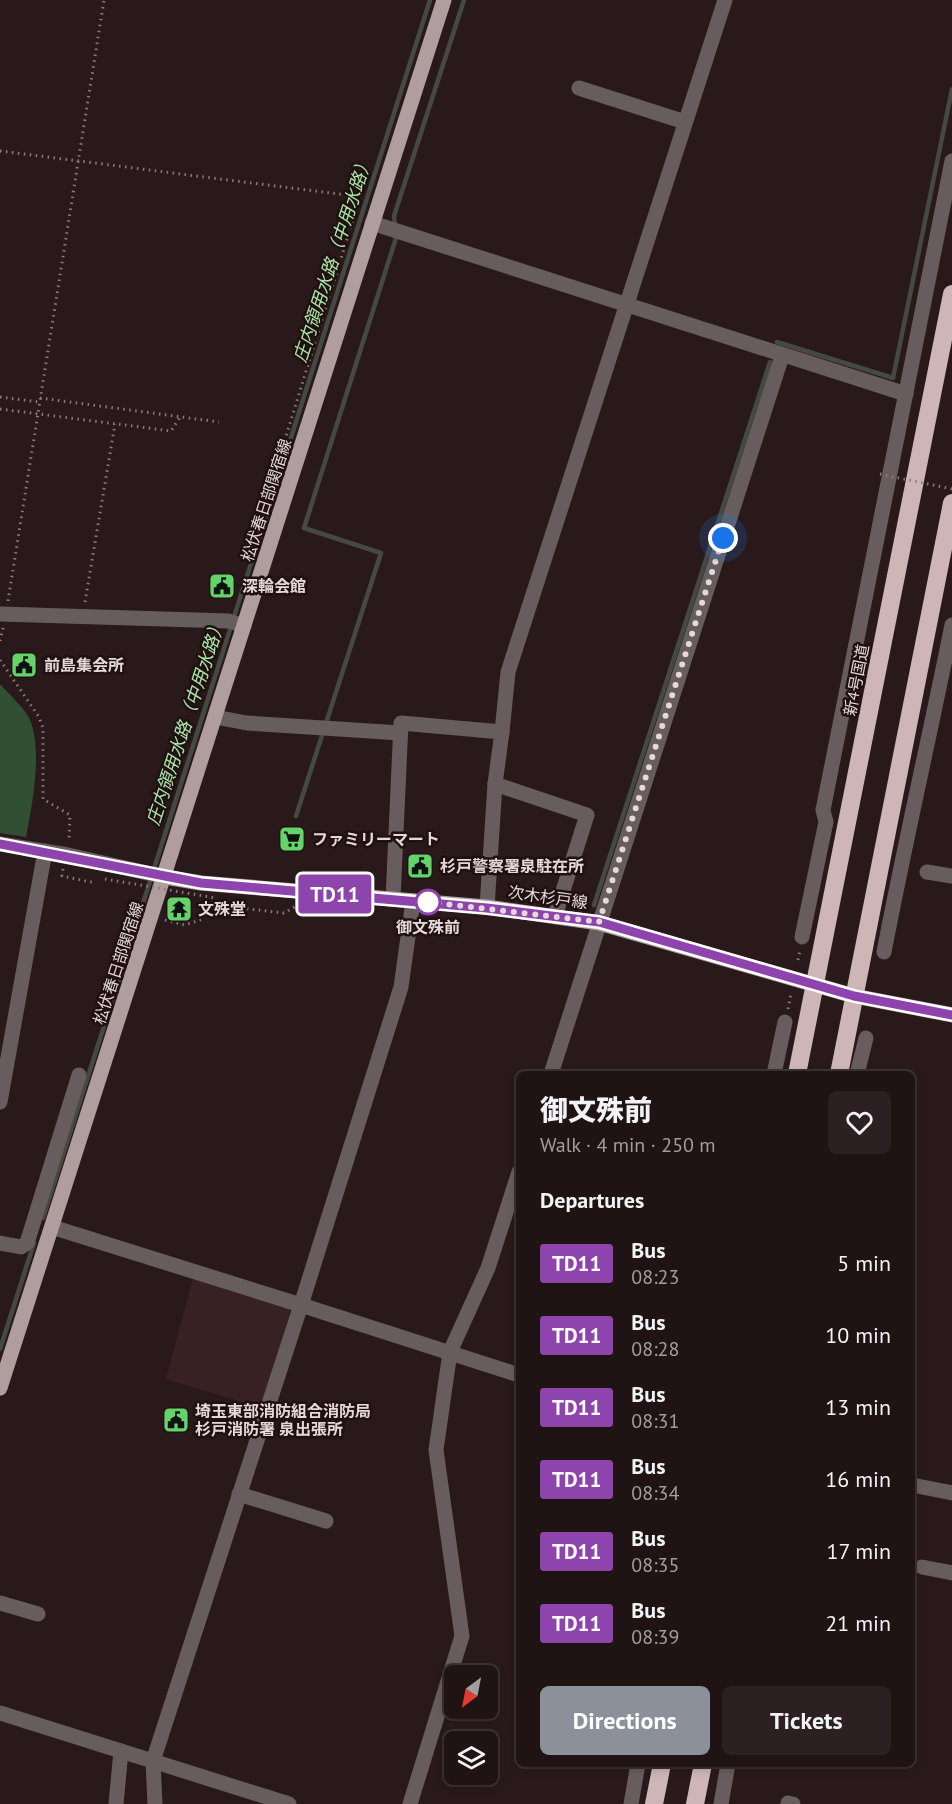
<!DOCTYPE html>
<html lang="en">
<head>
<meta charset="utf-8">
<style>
  body { margin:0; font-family:"PT Sans","Noto Sans JP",sans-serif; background:#2d2022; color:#f1f3f6; height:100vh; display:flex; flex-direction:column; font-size:22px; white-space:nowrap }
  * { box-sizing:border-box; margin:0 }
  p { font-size:20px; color:#a29ea0 }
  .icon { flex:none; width:33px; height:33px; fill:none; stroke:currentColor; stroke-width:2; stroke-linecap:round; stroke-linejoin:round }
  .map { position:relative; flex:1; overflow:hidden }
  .drawer { position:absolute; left:516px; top:1071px; width:399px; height:696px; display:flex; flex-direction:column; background:#201314; border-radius:9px; box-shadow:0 3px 9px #0003,0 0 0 2px #3d3234 }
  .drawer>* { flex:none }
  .badge { padding:0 12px; border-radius:4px; font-size:21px; line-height:39px }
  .needle { width:39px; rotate:212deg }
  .buttons { position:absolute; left:444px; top:1665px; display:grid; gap:12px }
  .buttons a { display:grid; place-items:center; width:54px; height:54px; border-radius:9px; background:#201314; box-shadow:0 3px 9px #0003,0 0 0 2px #3d3234; font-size:30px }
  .you { position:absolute; width:30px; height:30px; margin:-15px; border:4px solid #fff; border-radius:50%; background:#1a73e8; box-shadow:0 0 0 9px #1a73e833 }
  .map>.badge { position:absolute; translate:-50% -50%; box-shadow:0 0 0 3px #fff }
  h2 { padding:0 24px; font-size:22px; line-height:54px }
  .round { display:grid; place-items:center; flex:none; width:63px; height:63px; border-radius:9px; background:#2d2022 }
  .headline { display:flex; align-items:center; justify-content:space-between; height:102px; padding:0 24px }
  h1 { font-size:28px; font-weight:800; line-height:45px }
  .button { display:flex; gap:12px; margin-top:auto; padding:12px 24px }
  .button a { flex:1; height:69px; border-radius:9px; background:#8c9099; color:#fff; font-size:24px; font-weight:800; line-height:69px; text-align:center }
  .button a+a { background:#2d2022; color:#f1f3f6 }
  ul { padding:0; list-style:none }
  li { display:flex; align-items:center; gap:18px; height:72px; padding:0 24px }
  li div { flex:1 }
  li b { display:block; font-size:22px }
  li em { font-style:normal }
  li .badge { min-width:66px; font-weight:700; text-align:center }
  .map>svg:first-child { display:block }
</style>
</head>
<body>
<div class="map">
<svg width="952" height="1804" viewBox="0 0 952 1804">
  <rect width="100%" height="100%" fill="#2a191a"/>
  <polygon fill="#382122" points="193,1278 292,1306 261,1408 166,1379"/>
  <path fill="#314f32" d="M0,684C9,694 21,705 28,716C44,744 32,807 26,837L0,833Z"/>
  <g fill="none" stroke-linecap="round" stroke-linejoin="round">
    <g stroke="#444a41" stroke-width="4.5">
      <polyline points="777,342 893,378 952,89"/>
      <polyline points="296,816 381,553 304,528 396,238 394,216 464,0"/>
      <polyline points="594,905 770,362"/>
      <polyline points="43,1218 430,0"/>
      <polyline points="0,1349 34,1243"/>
    </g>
    <g stroke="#8a7b7c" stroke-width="3" stroke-dasharray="1.5 4.5" stroke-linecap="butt">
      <polyline points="0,151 362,197"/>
      <polyline points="0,397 40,402"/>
      <polyline points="40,398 219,422"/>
      <polyline points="0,409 171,431 180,417"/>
      <polyline points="265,504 360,197"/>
      <polyline points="8,601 104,0"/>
      <polyline points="85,602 115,424"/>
      <polyline points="0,641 3,628"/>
      <polyline points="0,660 39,717 43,728 43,799 70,815 69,841"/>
      <polyline points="63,869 62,876 96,883"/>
      <polyline points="165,920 185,925 203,919 206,904 284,913 296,906"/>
      <polyline points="798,960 800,950"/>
      <polyline points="788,1009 791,993"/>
    </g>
    <g stroke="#675d5e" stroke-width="15">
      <polyline points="579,88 685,122"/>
      <polyline points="372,223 906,394"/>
      <polyline points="0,614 229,621 244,626"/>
      <polyline points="215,717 247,723 400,733"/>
      <polyline points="502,732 508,672 725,0"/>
      <polyline points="495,784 587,815 555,916"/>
      <polyline points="0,844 68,855 165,877"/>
      <polyline points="927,872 952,876"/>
      <polyline points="393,899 401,723 502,732 495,784 487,907"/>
      <polyline points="802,937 826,822 823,810 952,161"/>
      <path d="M884,952C905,842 930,735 952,625"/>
      <polyline points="551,1074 782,356"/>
      <polyline points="774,1074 785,1022"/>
      <polyline points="857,1074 866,1038"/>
      <polyline points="0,1102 45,851"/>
      <polyline points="52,1227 301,1305 401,987 413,901"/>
      <polyline points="0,1243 21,1247 27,1243 79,1075"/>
      <polyline points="912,1485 952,1493"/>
      <polyline points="239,1494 326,1521"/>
      <polyline points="922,1567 952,1573"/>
      <polyline points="0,1603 38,1614"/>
      <polyline points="0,1713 289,1804"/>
      <polyline points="788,1803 793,1804"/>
      <polyline points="116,1804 121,1751"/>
      <polyline points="155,1804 153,1761 301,1305 519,1375"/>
      <polyline points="410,1804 462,1636 436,1450 450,1352 488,1268 519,1172"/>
      <polyline points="631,1804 638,1764"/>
      <polyline points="721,1804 728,1764"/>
    </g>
    <g stroke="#b09d9d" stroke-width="15">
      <polyline points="165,877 201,883 487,907 599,923 854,996 952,1015"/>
      <polyline points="0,1388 444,0"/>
    </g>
    <g stroke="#ceb6b7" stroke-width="18">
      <polyline points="797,1074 952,294"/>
      <polyline points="839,1074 952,503"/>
      <polyline points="654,1804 662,1764"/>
      <polyline points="695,1804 703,1764"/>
    </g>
    <g stroke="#8a7b7c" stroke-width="3" stroke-dasharray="1.5 4.5" stroke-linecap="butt">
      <polyline points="880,474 952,489"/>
      <polyline points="105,879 216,898"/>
    </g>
  </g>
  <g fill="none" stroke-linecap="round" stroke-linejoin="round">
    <defs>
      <polyline id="line" points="0,844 201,883 487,908 599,922 854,996 952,1015"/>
    </defs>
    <use href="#line" stroke="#fff" stroke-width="14"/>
    <use href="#line" stroke="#8e44ad" stroke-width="9"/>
    <polyline stroke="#e4d8d8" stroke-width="6" stroke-dasharray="0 10.8" points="428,902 599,922 723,538"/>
  </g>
  <defs>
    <symbol id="civic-square" viewBox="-11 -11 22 22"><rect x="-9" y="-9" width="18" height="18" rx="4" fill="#62d469" stroke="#201011"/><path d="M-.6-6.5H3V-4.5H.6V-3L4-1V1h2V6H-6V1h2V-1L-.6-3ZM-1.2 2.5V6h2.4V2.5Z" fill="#111"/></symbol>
    <symbol id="supermarket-square" viewBox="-11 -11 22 22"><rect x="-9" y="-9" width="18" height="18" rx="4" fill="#62d469" stroke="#201011"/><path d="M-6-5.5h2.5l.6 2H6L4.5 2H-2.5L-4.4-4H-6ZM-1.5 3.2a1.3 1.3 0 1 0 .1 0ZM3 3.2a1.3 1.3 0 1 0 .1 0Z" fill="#111"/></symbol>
    <symbol id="temple-square" viewBox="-11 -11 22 22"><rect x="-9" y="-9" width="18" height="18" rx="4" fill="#62d469" stroke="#201011"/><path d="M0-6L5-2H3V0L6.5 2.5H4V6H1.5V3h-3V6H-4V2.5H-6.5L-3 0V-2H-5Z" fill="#111"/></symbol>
  </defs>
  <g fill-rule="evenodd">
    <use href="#civic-square" x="207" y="571" width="30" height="30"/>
    <use href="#civic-square" x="9" y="650" width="30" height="30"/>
    <use href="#supermarket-square" x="277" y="824" width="30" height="30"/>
    <use href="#civic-square" x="405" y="851" width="30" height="30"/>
    <use href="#temple-square" x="164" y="894" width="30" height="30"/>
    <use href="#civic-square" x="161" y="1405" width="30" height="30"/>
  </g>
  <circle fill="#fff" stroke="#8e44ad" stroke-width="3" cx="428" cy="902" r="12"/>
  <g text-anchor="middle" stroke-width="5" stroke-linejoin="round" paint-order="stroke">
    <g font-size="16" fill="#e4d8d8" stroke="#201011">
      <text transform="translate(266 500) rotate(-72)" y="6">松伏春日部関宿線</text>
      <text transform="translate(856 680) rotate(-79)" y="6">新4号国道</text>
      <text transform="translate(548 897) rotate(8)" y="6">次木杉戸線</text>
      <text transform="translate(118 963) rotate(-72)" y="6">松伏春日部関宿線</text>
    </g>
    <g font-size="16" font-weight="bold" fill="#e4d8d8" stroke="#201011" text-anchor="start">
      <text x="242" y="592">深輪会館</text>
      <text x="44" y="671">前島集会所</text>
      <text x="312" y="845">ファミリーマート</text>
      <text x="440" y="872">杉戸警察署泉駐在所</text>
      <text x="198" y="915">文殊堂</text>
      <text x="195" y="1417">埼玉東部消防組合消防局<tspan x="195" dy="18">杉戸消防署 泉出張所</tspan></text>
    </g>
    <g font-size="16" font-weight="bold" fill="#e4d8d8" stroke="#201011">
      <text x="428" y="933">御文殊前</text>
    </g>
    <g font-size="18" font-style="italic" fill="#a8e7a8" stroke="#201011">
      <text transform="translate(333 259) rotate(-72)" y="6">庄内領用水路（中用水路）</text>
      <text transform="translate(186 722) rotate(-72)" y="6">庄内領用水路（中用水路）</text>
    </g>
  </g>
</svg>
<div class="buttons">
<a><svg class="needle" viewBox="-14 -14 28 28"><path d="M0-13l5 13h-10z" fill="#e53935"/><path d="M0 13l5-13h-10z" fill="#a29ea0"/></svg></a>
<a><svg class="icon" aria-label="layers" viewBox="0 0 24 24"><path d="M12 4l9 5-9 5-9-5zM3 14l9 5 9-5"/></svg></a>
</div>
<div class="you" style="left:723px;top:538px"></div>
<b class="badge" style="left:335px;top:894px;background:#8e44ad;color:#fff">TD11</b>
<section class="drawer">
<div class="headline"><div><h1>御文殊前</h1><p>Walk · 4 min · 250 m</p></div><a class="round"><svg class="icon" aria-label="heart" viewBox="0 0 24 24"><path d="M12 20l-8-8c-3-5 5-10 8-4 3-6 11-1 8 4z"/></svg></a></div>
<h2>Departures</h2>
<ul>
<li><span class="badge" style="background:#8e44ad;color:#fff">TD11</span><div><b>Bus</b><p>08:23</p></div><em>5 min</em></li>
<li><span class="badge" style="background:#8e44ad;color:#fff">TD11</span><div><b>Bus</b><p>08:28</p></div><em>10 min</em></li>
<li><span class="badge" style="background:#8e44ad;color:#fff">TD11</span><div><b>Bus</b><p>08:31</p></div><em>13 min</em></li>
<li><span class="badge" style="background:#8e44ad;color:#fff">TD11</span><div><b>Bus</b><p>08:34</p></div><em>16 min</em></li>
<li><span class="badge" style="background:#8e44ad;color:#fff">TD11</span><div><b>Bus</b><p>08:35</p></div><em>17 min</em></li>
<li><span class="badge" style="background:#8e44ad;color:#fff">TD11</span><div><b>Bus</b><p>08:39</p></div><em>21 min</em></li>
</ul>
<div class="button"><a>Directions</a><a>Tickets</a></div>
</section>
</div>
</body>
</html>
